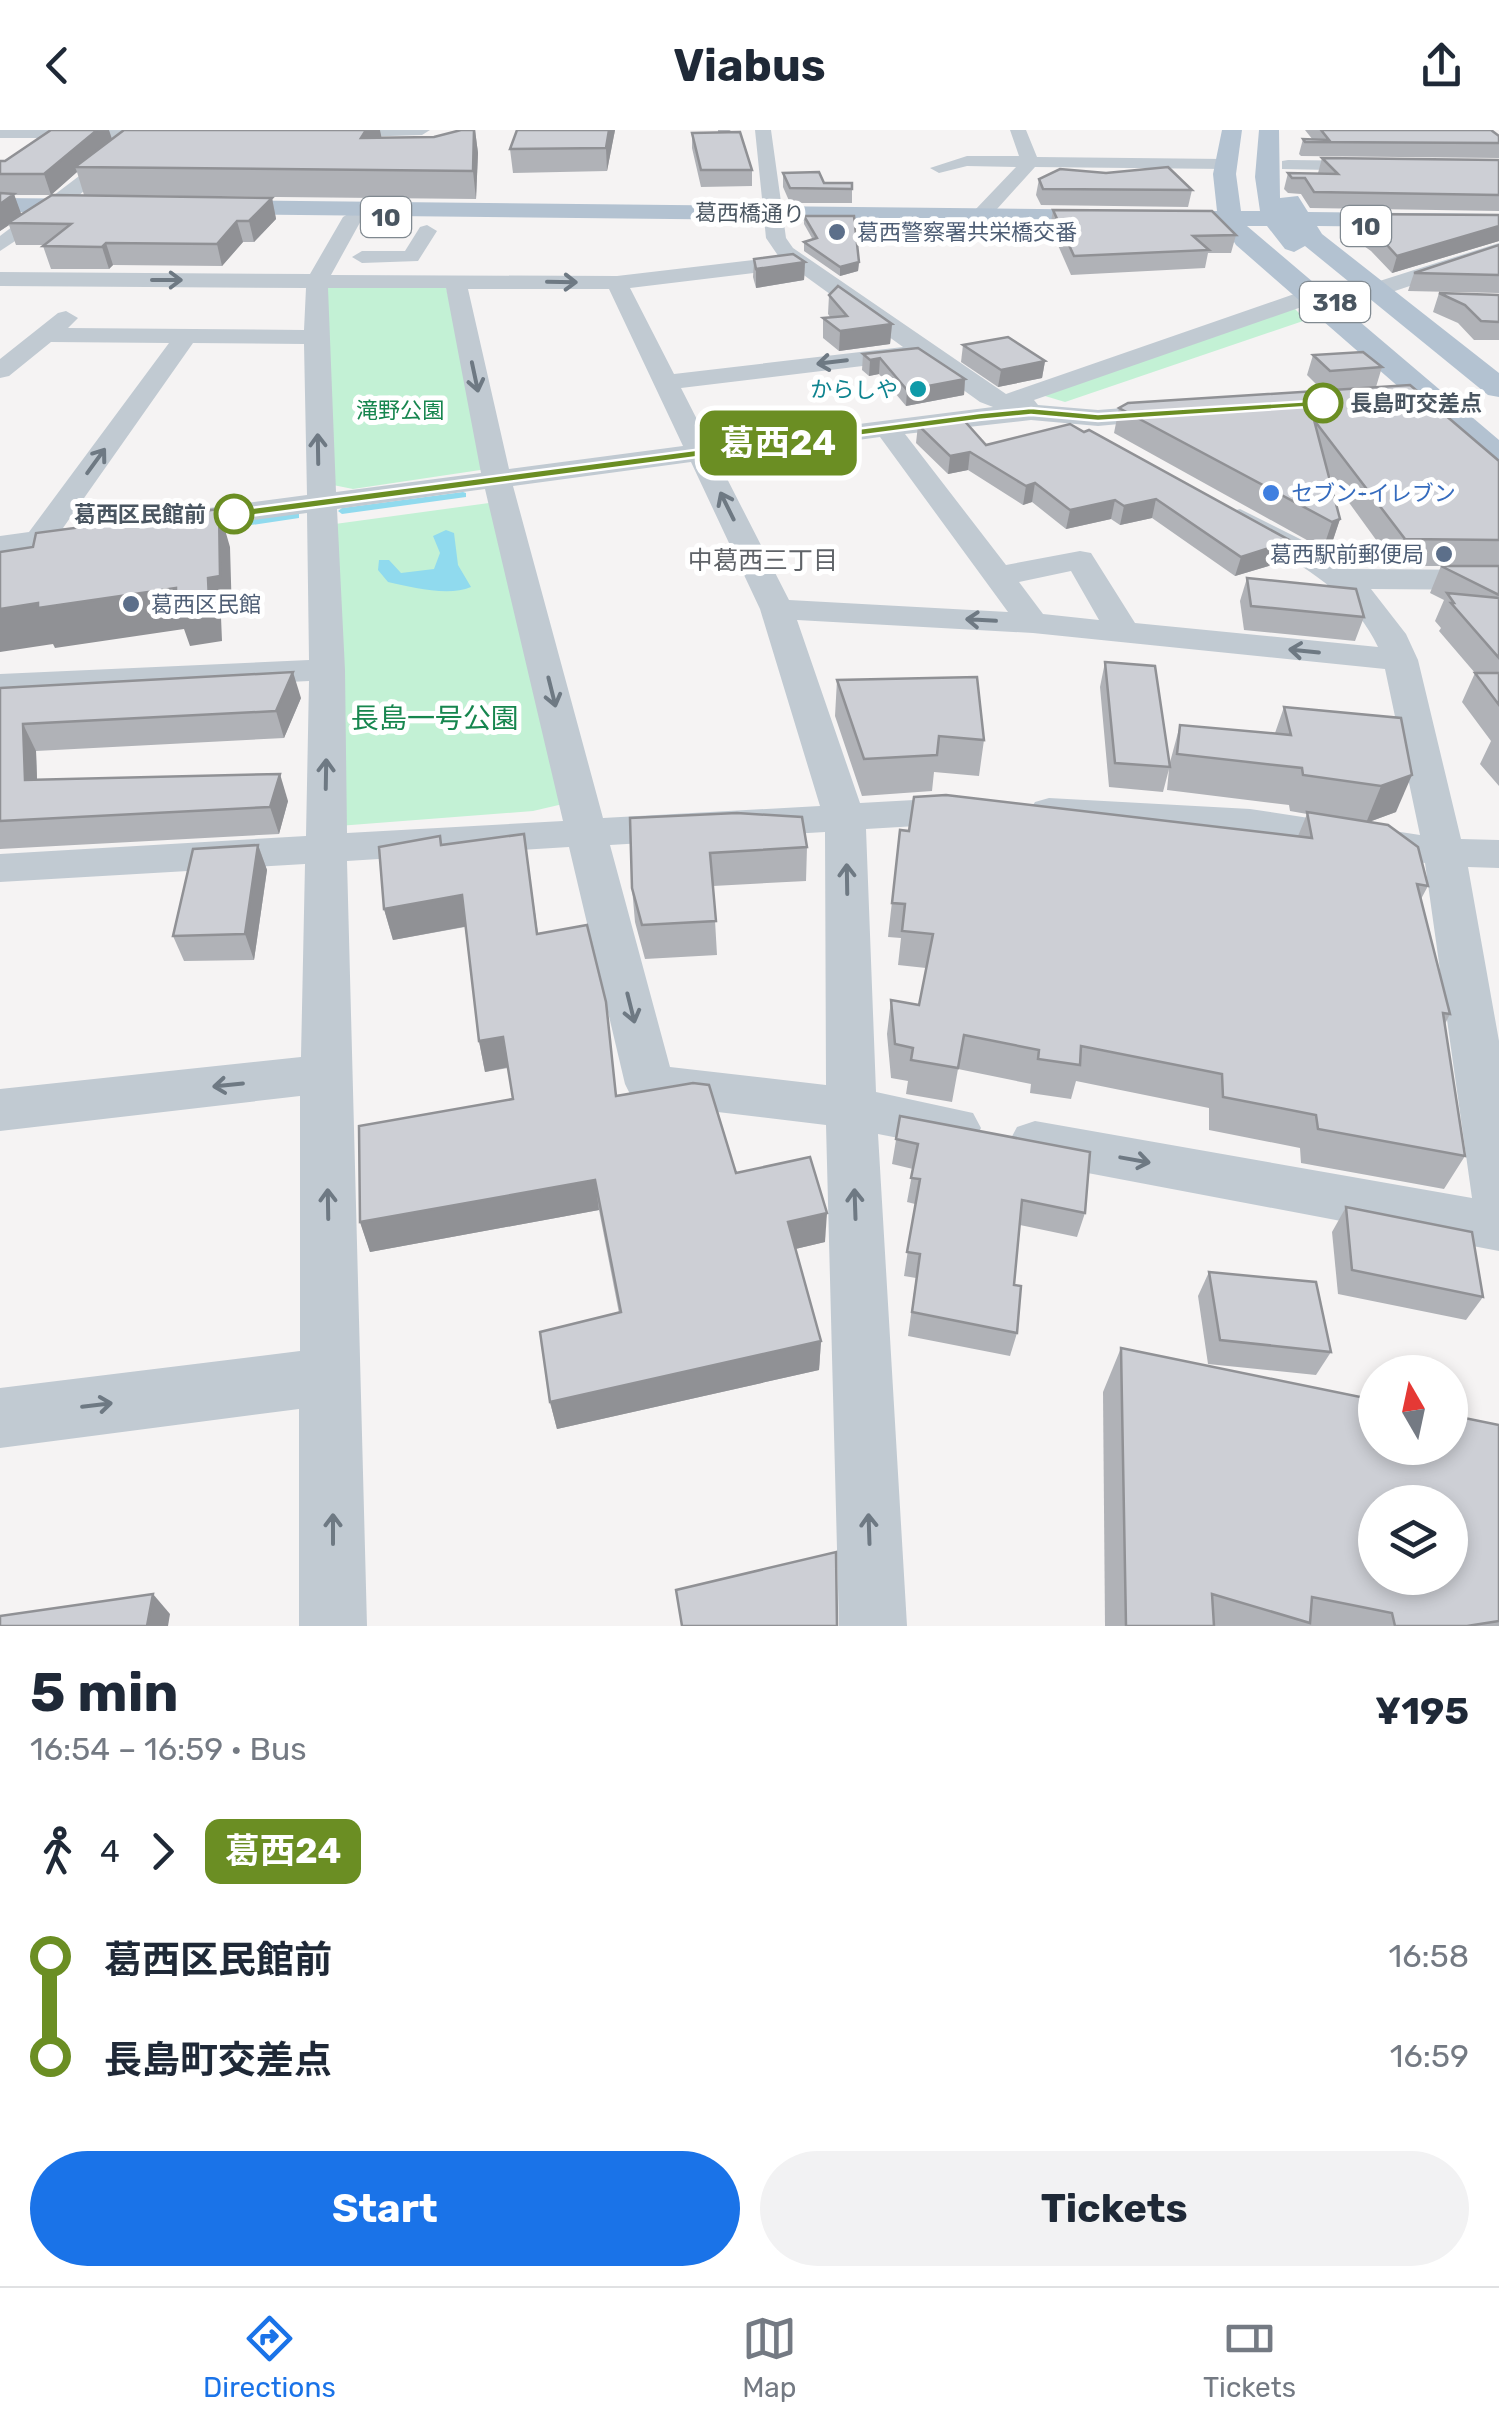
<!DOCTYPE html>
<html lang="en">
<head>
<meta charset="utf-8">
<style>
  body { margin:0; font-family:Rubik,"Noto Sans JP",sans-serif; background:#f2f2f3; color:#1f2937; height:100vh; display:flex; flex-direction:column; font-size:38px; white-space:nowrap }
  * { box-sizing:border-box; margin:0 }
  p { font-size:32px; color:#747a83 }
  .icon { flex:none; width:55px; height:55px; fill:none; stroke:currentColor; stroke-width:2; stroke-linecap:round; stroke-linejoin:round }
  .map { position:relative; height:1496px; overflow:hidden }
  .side { display:flex; flex-direction:column; background:#fff; flex:1 }
  .side>* { flex:none }
  .badge { padding:0 20px; border-radius:15px; font-size:35px; line-height:65px }
  .needle { width:65px; rotate:351deg }
  .fabs { position:absolute; left:1358px; top:1225px; display:grid; gap:20px }
  .fabs a { display:grid; place-items:center; width:110px; height:110px; border-radius:50%; background:#fff; box-shadow:0 5px 15px #0003; font-size:50px }
  .map>.badge { position:absolute; translate:-50% -50%; box-shadow:0 0 0 5px #fff }
  .legs { display:flex; align-items:center; gap:15px; height:110px; padding:0 30px; font-size:32px }
  .legs p { margin-inline-start:auto }
  .head { display:flex; align-items:center; justify-content:space-between; height:170px; padding:0 30px }
  h1 { font-size:55px; font-weight:700; line-height:75px }
  .cta { display:flex; gap:20px; margin-top:auto; padding:20px 30px }
  .cta a { flex:1; height:115px; border-radius:60px; background:#1a73e8; color:#fff; font-size:40px; font-weight:700; line-height:115px; text-align:center }
  .cta a+a { background:#f2f2f3; color:#1f2937 }
  ul { padding:0 30px; list-style:none }
  li { display:flex; align-items:center; gap:35px; height:100px; font-size:38px }
  li i { display:grid; place-items:center; width:15px; height:100%; margin:0 12px; background:currentColor }
  li i::after { content:''; width:25px; height:25px; margin:-12px; border:8px solid; border-radius:50%; background:#fff }
  li p { margin-inline-start:auto }
  li:first-child i { background:linear-gradient(#0000 50%,currentColor 0) }
  li:last-child i { background:linear-gradient(currentColor 50%,#0000 0) }
  header { display:flex; justify-content:space-between; align-items:center; height:130px; padding:0 30px; background:#fff; font-size:45px; font-weight:700 }
  .tab-bar { display:flex; justify-content:space-around; align-items:center; height:140px; border-top:2px solid #e0e1e3; background:#fff; font-size:28px; color:#747a83 }
  .tab-bar a { display:grid; justify-items:center; gap:5px }
  .tab-bar .selected { color:#1a73e8 }
  .map>svg:first-child { display:block }
</style>
</head>
<body>
<header><svg class="icon" aria-label="back" viewBox="0 0 24 24"><path d="M15 5l-7 7 7 7"/></svg>Viabus<svg class="icon" aria-label="share" viewBox="0 0 24 24"><path d="M12 15V3M7 8l5-5 5 5M5 13v7h14v-7"/></svg></header>
<div class="map">
<svg width="1499" height="1496" viewBox="0 0 1499 1496">
  <rect width="100%" height="100%" fill="#f5f3f3"/>
  <g fill="#c3f1d5">
    <polygon points="336,154 446,157 487,339 353,359 333,355 318,160"/>
    <polygon points="1291,175 1306,190 1065,272 1035,263"/>
    <polygon points="489,373 563,674 533,681 338,696 335,394"/>
  </g>
  <path fill="#90daee" d="M446,400L454,403L458,435L471,457C448,467 412,457 388,452L378,440L379,430H389L401,443L434,439L440,423L433,406Z"/>
  <g fill="none" stroke-linecap="round" stroke-linejoin="round">
    <g fill="#90daee" fill-rule="evenodd">
      <polygon points="463,362 466,363 466,367 342,384 338,381 342,378"/>
      <polygon points="296,383 299,384 299,388 211,401 207,398 211,395"/>
    </g>
    <g fill="#c1cad2" fill-rule="evenodd">
      <polygon points="0,0 181,0 183,3 175,8 0,8"/>
      <polygon points="320,0 430,0 422,5 326,8 320,7"/>
      <path d="M755,0H771L786,108L793,118L1006,264L1300,162H1316L1319,167L1316,172L1034,270L1038,275L1098,280L1175,274L1188,282L1184,288L1098,296L1031,290L905,304L1006,435L1080,421L1091,423L1135,493L1378,517C1350,456 1285,426 1229,394L1225,388L1229,382L1240,379L1300,409L1348,439L1499,440V460L1371,459L1406,504L1418,530L1461,709L1499,710V738L1468,737L1499,911V1121L1035,1033L1017,1027L1009,1012L1017,997L1035,991L1472,1068L1425,733L1250,705L1049,694L1035,690L1029,681L1035,672L1049,668L1250,679L1420,705L1385,539L1033,503L797,490L860,673L968,667L982,671L988,680L982,689L968,693L866,699L876,962L973,983L981,998L973,1013L955,1019L878,1004L907,1496H839L826,995L650,974L632,968L625,954L569,717L347,731L367,1496H299V1279L0,1318V1258L300,1221V966L0,1001V959L301,927L305,734L0,752V724L306,706L309,551L0,566V544L309,530L307,383L164,402L153,399L149,393L153,387L164,384L307,365L304,214L193,213L63,398L105,397L109,403L105,409L0,424V406L29,402L169,213L51,212L9,246L0,248V229L58,183L66,181L78,188L68,198L304,200L306,158L0,156V142L310,144L343,87L353,81L363,87L331,145L617,146L779,127L766,108ZM794,138L903,217L674,244L630,158ZM328,158H446L481,343L336,362ZM468,159H609L683,316L509,339ZM920,229L980,272L993,277L709,313L681,258ZM880,307L1008,482L789,470L717,329ZM691,332L760,479L820,676L603,688L513,356ZM485,359L563,691L347,703L345,540L337,379ZM1071,441L1099,490L1043,484L1019,452ZM825,702L826,955L670,937L610,715Z"/>
      <polygon points="1010,0 1026,0 1037,27 1225,29 1234,34 1225,39 1035,37 988,89 974,89 974,81 1016,37 967,36 939,43 930,38 967,26 1019,26"/>
      <polygon points="124,12 130,13 130,21 62,80 0,121 0,106"/>
      <polygon points="1288,30 1377,31 1386,36 1377,41 1282,39 1282,31"/>
      <polygon points="427,95 437,101 418,131 362,133 352,127 362,121 405,121 420,97"/>
      <polygon points="1499,113 1499,126 1383,165 1375,167 1364,160 1367,155"/>
    </g>
    <g fill="#b3c2d1" fill-rule="evenodd">
      <polygon points="1222,0 1242,0 1236,44 1241,81 1260,81 1255,47 1259,0 1279,0 1280,68 1298,66 1308,82 1499,84 1499,98 1317,96 1322,104 1499,243 1499,267 1488,265 1305,116 1294,122 1285,119 1267,96 1247,96 1499,310 1499,337 1487,334 1236,115 1223,95 201,84 189,77 201,70 1217,81 1213,44"/>
      <polygon points="0,68 108,69 120,76 108,83 0,82"/>
    </g>
  </g>
  <g fill="#b0b2b7">
    <polygon points="475,0 478,23 476,69 84,65 77,42 51,65 14,65 21,85 272,68 276,89 254,112 243,112 222,136 113,135 109,139 51,139 43,116 45,115 16,115 9,95 0,101 0,31 112,9 434,7"/>
    <polygon points="615,0 607,41 513,43 510,19"/>
    <polygon points="718,0 731,0 728,2 752,40 752,56 701,57 692,18 692,3 718,2"/>
    <polygon points="1305,0 1491,0 1499,6 1499,28 1301,26 1299,24 1303,9 1313,10"/>
    <polygon points="1322,28 1499,30 1499,81 1310,78 1301,64 1288,63 1284,59 1288,43 1318,43"/>
    <polygon points="783,43 852,59 852,73 790,73 783,57"/>
    <polygon points="1039,49 1192,60 1188,77 1041,75 1036,65"/>
    <polygon points="1053,80 1236,105 1231,123 1208,123 1205,138 1071,145 1050,97"/>
    <polygon points="1346,84 1499,85 1499,111 1392,143 1371,121 1341,100"/>
    <polygon points="804,86 859,132 858,141 840,146 804,121 804,112 813,110 804,94"/>
    <polygon points="1499,115 1499,163 1408,161 1414,143"/>
    <polygon points="754,129 805,132 804,150 756,158 753,147"/>
    <polygon points="1439,163 1499,165 1499,210 1474,210 1458,193 1433,182"/>
    <polygon points="829,165 892,194 890,214 839,221 823,208 823,188 831,188 828,184"/>
    <polygon points="963,215 1045,231 1042,248 998,257 961,232"/>
    <polygon points="863,224 965,249 964,265 906,276 879,244 869,246 862,240"/>
    <polygon points="1313,225 1382,237 1376,257 1499,331 1499,656 1480,634 1491,611 1462,572 1475,543 1439,501 1441,498 1435,491 1444,470 1430,463 1441,436 1395,436 1329,345 1340,389 1331,416 1323,419 1114,303 1119,278 1323,261 1307,245"/>
    <polygon points="918,295 986,315 1084,302 1291,411 1285,431 1235,446 1152,388 1120,395 1111,389 1066,399 1032,372 1023,375 968,340 948,344 916,313"/>
    <polygon points="1247,448 1364,487 1355,511 1244,500 1240,471"/>
    <polygon points="1105,532 1169,636 1180,595 1275,603 1284,577 1401,588 1396,682 1369,692 1428,756 1421,769 1450,884 1445,894 1465,1026 1444,1059 1301,1033 1300,1018 1209,1000 1209,978 1076,951 1071,969 1030,963 1031,954 958,939 952,972 906,964 908,951 891,948 887,904 891,870 919,875 926,838 898,835 901,808 888,807 900,700 1298,706 1307,684 1290,681 1289,675 1167,660 1169,639 1163,662 1109,657 1100,557"/>
    <polygon points="837,550 984,610 979,646 934,642 932,661 862,666 835,586"/>
    <polygon points="0,558 301,568 284,608 36,621 37,649 288,671 279,704 0,719"/>
    <polygon points="630,688 807,717 806,751 713,756 717,825 645,829 635,792 632,758"/>
    <polygon points="524,704 538,804 616,966 736,1043 825,1112 795,1119 821,1211 819,1240 557,1299 550,1272 619,1183 599,1080 370,1122 360,1092 513,969 508,938 485,942 479,911 465,797 393,810 384,779 442,715"/>
    <polygon points="258,715 267,740 254,830 184,831 173,806"/>
    <polygon points="900,986 1085,1083 1077,1107 1020,1095 1014,1155 1017,1203 1010,1226 908,1206 916,1148 904,1146 915,1074 907,1072 913,1039 892,1034"/>
    <polygon points="1346,1077 1483,1167 1466,1190 1338,1164 1332,1102"/>
    <polygon points="1209,1142 1331,1222 1316,1245 1208,1234 1198,1166"/>
    <polygon points="1121,1218 1499,1295 1499,1496 1105,1496 1103,1262"/>
  </g>
  <g fill="#909195">
    <polygon points="97,0 109,0 113,12 75,37 77,42 51,65 44,44"/>
    <polygon points="366,0 380,0 382,10 361,8"/>
    <polygon points="475,0 478,23 476,69 473,41"/>
    <polygon points="609,0 615,0 607,41 606,18"/>
    <polygon points="14,64 22,86 8,93 9,95 0,101 0,74"/>
    <polygon points="272,68 276,89 254,112 249,91"/>
    <polygon points="237,91 243,112 222,136 217,114"/>
    <polygon points="1499,96 1499,111 1392,143 1397,126"/>
    <polygon points="106,113 113,135 109,139 102,117"/>
    <polygon points="805,132 804,150 756,158 756,139"/>
    <polygon points="859,132 858,141 840,146 840,137"/>
    <polygon points="892,194 890,214 839,221 840,201"/>
    <polygon points="880,228 879,244 869,246 870,230"/>
    <polygon points="1045,231 1042,248 998,257 1001,240"/>
    <polygon points="965,249 964,265 906,276 907,260"/>
    <polygon points="970,322 968,340 948,344 950,326"/>
    <polygon points="1035,353 1032,372 1023,375 1026,356"/>
    <polygon points="1156,369 1152,388 1120,395 1124,376"/>
    <polygon points="1115,370 1111,389 1066,399 1070,380"/>
    <polygon points="219,379 230,417 232,486 221,487 222,511 190,516 184,499 55,518 53,514 0,522 0,479 208,448"/>
    <polygon points="1340,389 1331,416 1323,419 1332,392"/>
    <polygon points="1291,411 1285,431 1235,446 1241,427"/>
    <polygon points="293,542 301,568 284,608 276,581"/>
    <polygon points="23,594 36,621 38,677 25,650"/>
    <polygon points="280,644 288,671 279,704 270,677"/>
    <polygon points="1412,645 1396,682 1366,693 1381,656"/>
    <polygon points="258,715 267,740 254,830 245,804"/>
    <polygon points="462,765 468,796 393,810 384,779"/>
    <polygon points="503,907 509,937 485,942 479,911"/>
    <polygon points="595,1050 599,1080 370,1122 360,1092"/>
    <polygon points="827,1083 825,1112 787,1121 788,1092"/>
    <polygon points="821,1211 819,1240 557,1299 550,1272"/>
    <polygon points="153,1464 170,1484 168,1496 147,1496"/>
  </g>
  <g fill="#cdcfd5" stroke="#909195" stroke-width="2.5" fill-rule="evenodd">
    <polygon points="51,0 97,0 44,44 0,44 0,31 5,31"/>
    <polygon points="124,0 366,0 361,8 434,7 461,0 474,0 473,41 75,37"/>
    <polygon points="517,0 609,0 606,18 510,19"/>
    <polygon points="1321,0 1491,0 1499,6 1499,13 1305,12 1303,9 1329,10"/>
    <polygon points="740,2 752,40 701,40 692,3"/>
    <polygon points="1322,28 1499,30 1499,65 1314,62 1305,48 1292,48 1288,43 1338,44"/>
    <polygon points="1168,37 1192,60 1043,59 1039,49 1060,39 1106,43"/>
    <polygon points="819,42 824,53 852,53 852,59 790,58 783,43"/>
    <polygon points="0,63 14,64 0,74"/>
    <polygon points="52,65 272,68 249,91 237,91 217,114 106,113 102,117 43,116 71,94 8,93"/>
    <polygon points="1053,80 1212,81 1236,105 1193,106 1209,120 1074,126"/>
    <polygon points="1346,84 1499,85 1499,96 1397,126 1377,104"/>
    <polygon points="804,86 854,86 859,132 840,137 804,112 817,108"/>
    <polygon points="1499,115 1499,145 1414,143"/>
    <polygon points="793,124 805,132 756,139 754,129"/>
    <polygon points="838,156 892,194 840,201 823,188 847,186 829,165"/>
    <polygon points="1439,163 1499,165 1499,192 1481,191 1465,175"/>
    <polygon points="1008,207 1045,231 1001,240 963,215"/>
    <polygon points="918,218 965,249 907,260 880,228 870,230 863,224"/>
    <polygon points="1363,222 1382,237 1330,241 1313,225"/>
    <polygon points="1410,255 1499,331 1499,410 1405,409 1314,290 1340,389 1332,392 1119,278 1128,273"/>
    <polygon points="961,287 986,315 1070,294 1084,302 1089,300 1291,411 1241,427 1156,369 1124,376 1115,370 1070,380 1035,353 1026,356 970,322 950,326 918,295"/>
    <polygon points="219,379 220,446 208,448 209,470 176,475 176,458 38,478 38,473 0,479 0,422 33,417 36,403"/>
    <polygon points="1441,436 1499,436 1499,465"/>
    <polygon points="1247,448 1356,459 1364,487 1251,476"/>
    <polygon points="1447,463 1499,468 1499,528 1451,473 1454,473"/>
    <polygon points="1105,532 1155,536 1170,637 1115,633"/>
    <polygon points="293,542 276,581 23,594 25,650 280,644 270,677 0,691 0,558"/>
    <polygon points="1475,543 1499,543 1499,575"/>
    <polygon points="977,547 984,610 939,606 937,625 864,629 837,550"/>
    <polygon points="1284,577 1401,588 1412,645 1381,656 1303,645 1302,638 1177,624 1180,595 1291,605"/>
    <polygon points="946,665 1312,708 1307,682 1388,695 1418,717 1428,756 1417,754 1450,884 1443,883 1465,1026 1318,999 1316,985 1223,967 1222,944 1081,916 1080,935 1038,929 1039,920 964,905 958,938 911,930 913,918 895,914 891,870 919,875 933,804 902,801 905,774 892,773 900,700 909,701 914,667"/>
    <polygon points="737,683 802,687 807,717 710,723 716,791 642,795 632,758 630,688"/>
    <polygon points="524,704 537,804 587,795 606,872 616,966 693,953 709,955 736,1043 810,1027 827,1083 788,1092 821,1211 550,1272 540,1202 621,1182 595,1050 360,1092 359,996 513,969 503,907 479,911 462,765 384,779 379,717 440,706 441,715"/>
    <polygon points="258,715 245,804 173,806 193,719"/>
    <polygon points="900,986 1090,1022 1085,1083 1022,1070 1014,1155 1021,1156 1017,1203 912,1182 920,1124 907,1122 920,1049 911,1048 918,1014 896,1009"/>
    <polygon points="1346,1077 1472,1102 1483,1167 1352,1140"/>
    <polygon points="1209,1142 1316,1152 1331,1222 1220,1210"/>
    <path d="M1121,1218L1375,1270V1318H1450V1285L1499,1295V1491L1467,1496H1395L1392,1483L1312,1467L1310,1493L1212,1464L1214,1496H1126ZM1375,1372H1450V1448H1375Z"/>
    <polygon points="836,1422 837,1496 682,1496 676,1460"/>
    <polygon points="153,1464 147,1496 0,1496 0,1486"/>
  </g>
  <defs><path id="oneway-shaft" d="M-6 0H5M1.5-3L5.5 0L1.5 3" fill="none" stroke-width="1.6" stroke-linecap="round" stroke-linejoin="round" transform="scale(2.5)"/></defs>
  <g stroke="#6e7983">
    <use href="#oneway-shaft" transform="translate(167 150)"/>
    <use href="#oneway-shaft" transform="translate(562 152) rotate(1)"/>
    <use href="#oneway-shaft" transform="translate(832 232) rotate(173)"/>
    <use href="#oneway-shaft" transform="translate(475 247) rotate(78)"/>
    <use href="#oneway-shaft" transform="translate(318 319) rotate(-91)"/>
    <use href="#oneway-shaft" transform="translate(96 331) rotate(-54)"/>
    <use href="#oneway-shaft" transform="translate(727 376) rotate(-116)"/>
    <use href="#oneway-shaft" transform="translate(981 490) rotate(-177)"/>
    <use href="#oneway-shaft" transform="translate(1304 521) rotate(-174)"/>
    <use href="#oneway-shaft" transform="translate(552 562) rotate(76)"/>
    <use href="#oneway-shaft" transform="translate(326 644) rotate(-89)"/>
    <use href="#oneway-shaft" transform="translate(847 749) rotate(-91)"/>
    <use href="#oneway-shaft" transform="translate(631 878) rotate(76)"/>
    <use href="#oneway-shaft" transform="translate(228 955) rotate(174)"/>
    <use href="#oneway-shaft" transform="translate(1135 1030) rotate(10)"/>
    <use href="#oneway-shaft" transform="translate(328 1074) rotate(-91)"/>
    <use href="#oneway-shaft" transform="translate(855 1074) rotate(-92)"/>
    <use href="#oneway-shaft" transform="translate(97 1275) rotate(-7)"/>
    <use href="#oneway-shaft" transform="translate(333 1399) rotate(-90)"/>
    <use href="#oneway-shaft" transform="translate(869 1399) rotate(-92)"/>
  </g>
  <polygon fill="#6b8e23" stroke="#fff" stroke-width="2.5" points="1327,270 1323,276 1098,291 1031,285 979,290 234,388 227,384 234,380 979,283 1031,278 1098,284"/>
  <g fill="#5c6f8a" stroke="#fff" stroke-width="4">
    <circle cx="837" cy="102" r="10"/>
    <circle cx="1444" cy="424" r="10"/>
    <circle cx="131" cy="474" r="10"/>
  </g>
  <circle fill="#0f9aa8" stroke="#fff" stroke-width="4" cx="918" cy="259" r="10"/>
  <g fill="#fff" stroke="#6b8e23" stroke-width="5">
    <circle cx="1323" cy="273" r="18"/>
    <circle cx="234" cy="384" r="18"/>
  </g>
  <circle fill="#3f7fe0" stroke="#fff" stroke-width="4" cx="1271" cy="363" r="10"/>
  <g text-anchor="middle" stroke-width="10" stroke-linejoin="round" paint-order="stroke">
    <g font-size="22" fill="#4a5661" stroke="#fff">
      <text transform="translate(750 83) rotate(1)" y="8">葛西橋通り</text>
    </g>
    <g font-size="22" fill="#4e5e75" stroke="#fff" text-anchor="start">
      <text x="857" y="110">葛西警察署共栄橋交番</text>
      <text x="1424" y="432" text-anchor="end">葛西駅前郵便局</text>
      <text x="151" y="482">葛西区民館</text>
    </g>
    <g font-size="22" fill="#0d838f" stroke="#fff" text-anchor="end">
      <text x="898" y="267">からしや</text>
    </g>
    <g font-size="22" font-weight="bold" fill="#4a5661" stroke="#fff" text-anchor="start">
      <text x="1350" y="281">長島町交差点</text>
      <text x="206" y="392" text-anchor="end">葛西区民館前</text>
    </g>
    <g font-size="22" fill="#17864f" stroke="#fff">
      <text x="400" y="288">滝野公園</text>
    </g>
    <g font-size="22" fill="#366cbe" stroke="#fff" text-anchor="start">
      <text x="1291" y="371">セブン-イレブン</text>
    </g>
    <g fill="#fff" stroke="#808990" stroke-width="2.5">
      <rect x="361" y="67" width="50" height="40" rx="8"/>
      <rect x="1341" y="76" width="50" height="40" rx="8"/>
      <rect x="1300" y="152" width="70" height="40" rx="8"/>
    </g>
    <g font-size="25" font-weight="bold" fill="#4a5661">
      <text x="386" y="96">10</text>
      <text x="1366" y="105">10</text>
      <text x="1335" y="181">318</text>
    </g>
    <g font-size="25" fill="#5f6368" stroke="#fff">
      <text x="763" y="439">中葛西三丁目</text>
    </g>
    <g font-size="28" fill="#17864f" stroke="#fff">
      <text x="435" y="598">長島一号公園</text>
    </g>
  </g>
</svg>
<div class="fabs">
<a><svg class="needle" viewBox="-14 -14 28 28"><path d="M0-13l5 13h-10z" fill="#e53935"/><path d="M0 13l5-13h-10z" fill="#747a83"/></svg></a>
<a><svg class="icon" aria-label="layers" viewBox="0 0 24 24"><path d="M12 4l9 5-9 5-9-5zM3 14l9 5 9-5"/></svg></a>
</div>
<b class="badge" style="left:778px;top:313px;background:#6b8e23;color:#fff">葛西24</b>
</div>
<section class="side">
<div class="head"><div><h1>5 min</h1><p>16:54 – 16:59 · Bus</p></div><b>¥195</b></div>
<div class="legs"><svg class="icon" aria-label="walk" viewBox="0 0 24 24"><circle cx="13" cy="4" r="2"/><path d="M13 8l-2 6 4 7M11 14l-3 7M7 12l3-4h3l4 4"/></svg>4<svg class="icon" aria-label="forward" viewBox="0 0 24 24"><path d="M9 5l7 7-7 7"/></svg><b class="badge" style="background:#6b8e23;color:#fff">葛西24</b></div>
<ul>
<li><i style="color:#6b8e23"></i><b>葛西区民館前</b><p>16:58</p></li>
<li><i style="color:#6b8e23"></i><b>長島町交差点</b><p>16:59</p></li>
</ul>
<div class="cta"><a>Start</a><a>Tickets</a></div>
</section>
<nav class="tab-bar">
<a class="selected"><svg class="icon" aria-label="directions" viewBox="0 0 24 24"><path d="M12 3l9 9-9 9-9-9zM9 14v-3h6M13 9l2 2-2 2"/></svg>Directions</a>
<a><svg class="icon" aria-label="map" viewBox="0 0 24 24"><path d="M3 6l6-2 6 2 6-2v14l-6 2-6-2-6 2zM9 4v14M15 6v14"/></svg>Map</a>
<a><svg class="icon" aria-label="tickets" viewBox="0 0 24 24"><path d="M3 7h18v10H3zM15 7v10"/></svg>Tickets</a>
</nav>
</body>
</html>
